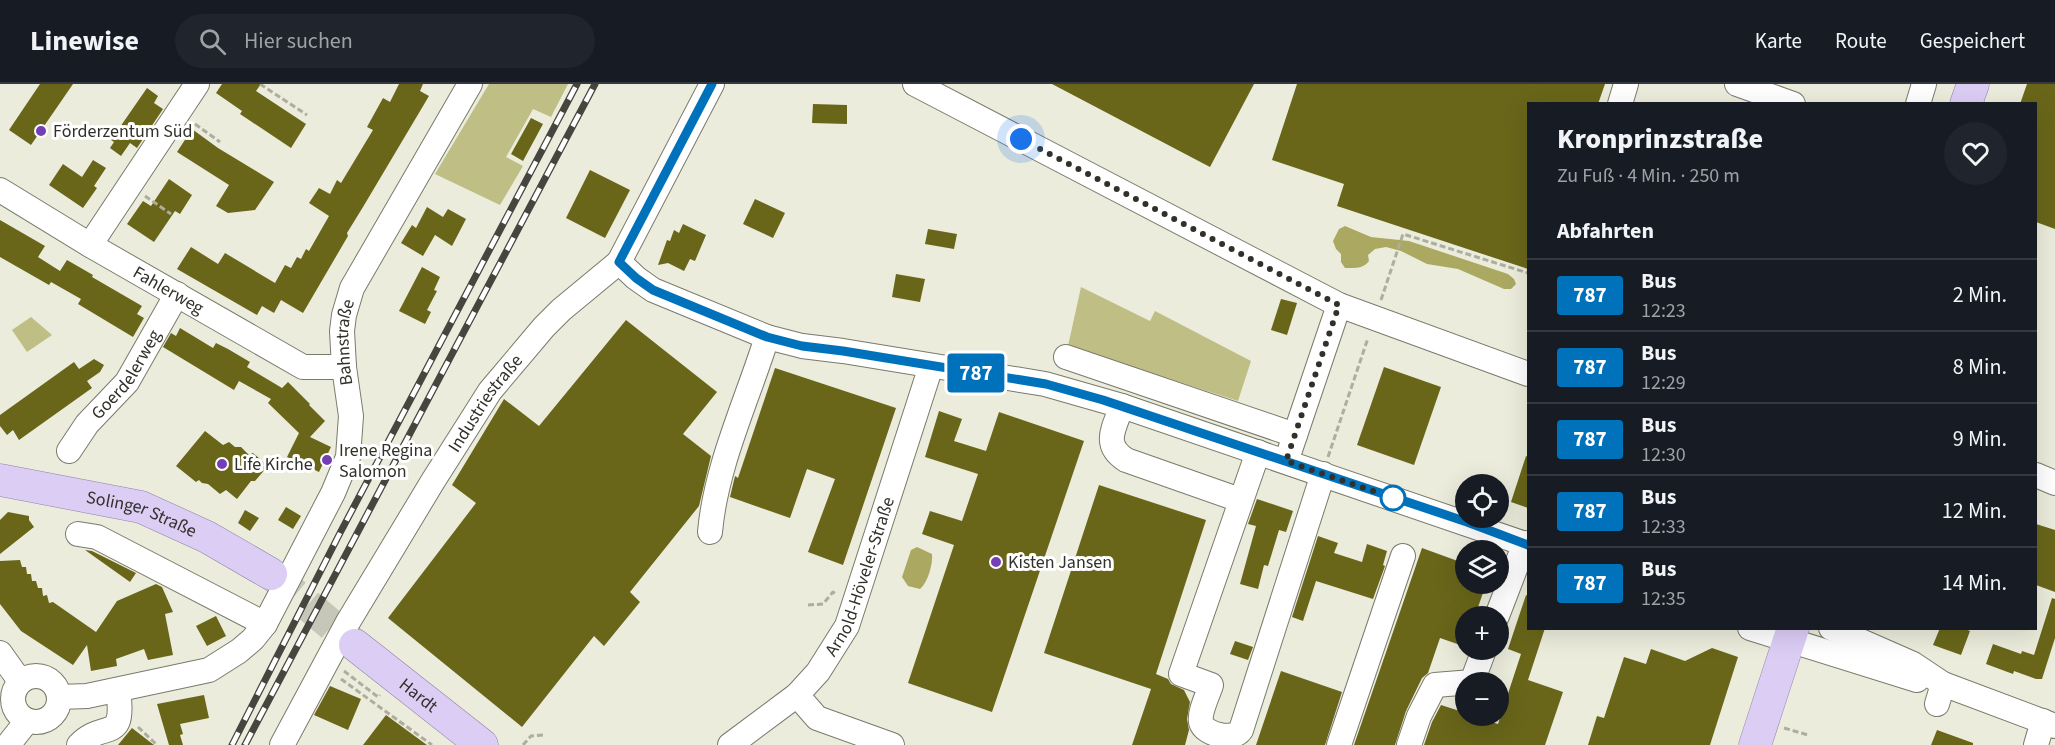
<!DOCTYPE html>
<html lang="de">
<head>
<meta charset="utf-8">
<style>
  body { margin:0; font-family:"Source Sans 3",sans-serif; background:#20242c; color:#f1f3f6; height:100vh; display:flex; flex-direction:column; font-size:22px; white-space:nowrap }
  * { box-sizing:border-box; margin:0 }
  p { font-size:20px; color:#9ea1a6 }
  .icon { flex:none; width:33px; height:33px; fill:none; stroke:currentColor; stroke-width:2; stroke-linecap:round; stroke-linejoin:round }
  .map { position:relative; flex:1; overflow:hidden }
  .drawer { position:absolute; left:1527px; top:18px; width:510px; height:528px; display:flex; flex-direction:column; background:#171b24; border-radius:0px; box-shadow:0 6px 24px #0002 }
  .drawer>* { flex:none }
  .badge { padding:0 12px; border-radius:4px; font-size:21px; line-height:39px }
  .fabs { position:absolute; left:1455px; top:390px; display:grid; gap:12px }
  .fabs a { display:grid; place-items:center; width:54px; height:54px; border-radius:50%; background:#171b24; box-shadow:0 6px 24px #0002; font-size:30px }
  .you { position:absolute; width:30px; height:30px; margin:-15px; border:4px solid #fff; border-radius:50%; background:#1a73e8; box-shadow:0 0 0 9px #1a73e833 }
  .map>.badge { position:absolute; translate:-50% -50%; box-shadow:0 0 0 3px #fff }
  h2 { padding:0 30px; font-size:22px; line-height:54px }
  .round { display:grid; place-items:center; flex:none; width:63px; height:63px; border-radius:32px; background:#20242c }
  .headline { display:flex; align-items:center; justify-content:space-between; height:102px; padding:0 30px }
  h1 { font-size:28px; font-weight:800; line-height:45px }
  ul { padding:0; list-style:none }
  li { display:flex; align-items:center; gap:18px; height:72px; padding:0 30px; border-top:2px solid #363941 }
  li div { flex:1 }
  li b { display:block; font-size:22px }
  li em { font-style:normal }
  li .badge { min-width:66px; font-weight:700; text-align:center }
  header { display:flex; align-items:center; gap:36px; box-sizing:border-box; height:84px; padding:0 30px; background:#171b24; border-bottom:2px solid #363941 }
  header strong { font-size:28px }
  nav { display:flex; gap:33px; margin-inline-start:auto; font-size:21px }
  .search { width:420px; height:54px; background:#20242c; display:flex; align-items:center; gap:15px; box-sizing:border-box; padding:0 21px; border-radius:33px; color:#9ea1a6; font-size:22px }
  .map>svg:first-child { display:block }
</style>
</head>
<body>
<header>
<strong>Linewise</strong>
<div class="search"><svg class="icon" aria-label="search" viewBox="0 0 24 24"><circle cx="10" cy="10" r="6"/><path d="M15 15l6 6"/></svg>Hier suchen</div>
<nav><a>Karte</a><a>Route</a><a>Gespeichert</a></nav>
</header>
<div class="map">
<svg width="2055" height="661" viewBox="0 0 2055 661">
  <rect width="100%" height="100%" fill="#ececdc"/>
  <g fill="#bfbe84">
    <polygon points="489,0 568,0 551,33 533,25 506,73 523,82 500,121 435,90"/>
    <polygon points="1081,203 1150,237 1155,227 1251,277 1238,317 1068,262"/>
    <polygon points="31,233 52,251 27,268 12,246"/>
  </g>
  <g fill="#aba961">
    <path d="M1345,142L1371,153L1409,157L1508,190L1514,195L1516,200L1511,205H1504L1458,185L1427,180L1401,167L1386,163L1375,165L1368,171L1369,177C1363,185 1355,184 1345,184L1341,178V170L1336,165L1333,157L1339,145Z"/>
    <path d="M917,463L932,470C933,480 928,498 920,505L908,502L902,493L911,466Z"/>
  </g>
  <g fill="#69661a">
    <polygon points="40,0 73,0 31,61 9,46"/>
    <polygon points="222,0 261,0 256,7 306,40 291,64 240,30 242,27 216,9"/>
    <polygon points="399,0 423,0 420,7 429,12 363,123 347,149 348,152 303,229 281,216 274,229 262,222 257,231 177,185 191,163 218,180 225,169 275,199 285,181 291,184 297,173 301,175 306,165 309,167 329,132 309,119 319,104 330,110 337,96 341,99 373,46 367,43 383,14 390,18"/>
    <polygon points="1052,0 1254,0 1210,83"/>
    <polygon points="1297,0 1605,0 1598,20 1528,20 1528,185 1337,122 1344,100 1272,76"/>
    <polygon points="2027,0 2055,0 2055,145 2036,138 2036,20 2020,20"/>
    <polygon points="147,4 158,12 154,19 163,25 137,64 130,59 121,72 110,64 114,58 111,56"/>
    <polygon points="813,20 847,21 847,40 812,39"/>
    <polygon points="531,34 543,40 523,77 511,70"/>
    <polygon points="192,45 218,64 274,98 255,126 228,129 216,122 229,101 177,68"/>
    <polygon points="93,76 106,84 94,102 97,104 83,124 49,101 63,80 82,93"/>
    <polygon points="590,86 630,106 605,154 566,134"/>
    <polygon points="169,95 192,111 180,130 175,127 154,158 127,140 143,117 151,122"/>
    <polygon points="755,115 785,129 773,154 743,140"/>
    <polygon points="427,123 443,133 448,125 466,135 452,162 435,151 423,172 401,159 412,141 416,144"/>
    <polygon points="0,136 45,162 38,173 60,187 67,176 93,191 92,193 142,222 137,230 144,234 133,253 78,220 81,215 51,198 49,201 0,173"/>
    <polygon points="683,140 706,151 695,177 690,175 684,187 668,179 658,181 667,156 670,157 674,146 679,149"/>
    <polygon points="928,145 957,150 954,165 925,160"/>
    <polygon points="422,183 440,193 434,206 437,207 427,226 431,228 425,240 399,227"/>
    <polygon points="896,190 925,195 920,218 892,213"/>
    <polygon points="1281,215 1297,219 1287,251 1271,246"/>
    <polygon points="626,236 717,308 683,350 711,372 699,422 630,508 640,518 604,562 594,552 522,643 388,534 476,419 452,401 504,315 539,342"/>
    <polygon points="180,244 213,264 216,259 228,265 250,278 247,283 282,304 288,298 310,320 309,321 325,337 310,353 331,363 319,388 287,373 299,349 268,319 271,315 239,297 234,306 163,263 171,249 176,252"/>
    <polygon points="94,275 104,281 100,288 87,297 92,304 19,356 13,346 7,351 0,342 0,331 74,278 79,285"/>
    <polygon points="1384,283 1441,303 1414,381 1357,361"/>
    <polygon points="775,284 896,324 843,481 808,468 835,395 807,385 790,434 730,413 735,392 738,394"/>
    <polygon points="939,327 962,335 954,357 986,367 999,328 1084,357 992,628 908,599 954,461 922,450 930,427 962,437 978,390 925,373"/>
    <polygon points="205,347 223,361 229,358 235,363 241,363 249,371 253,369 268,382 255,397 251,397 237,415 226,406 220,410 208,400 202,399 199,396 196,398 176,382"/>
    <polygon points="1526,372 1528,373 1528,424 1511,418"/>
    <polygon points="1099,401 1206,436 1156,590 1168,595 1171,600 1184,606 1190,618 1187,635 1189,646 1185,661 1132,661 1151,605 1044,569"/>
    <polygon points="1257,415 1293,427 1286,448 1279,446 1268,482 1264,481 1258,505 1240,500 1256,442 1248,440"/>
    <polygon points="286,423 301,432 293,445 278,436"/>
    <polygon points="245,426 259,434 250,447 238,439"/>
    <polygon points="8,428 29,432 29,436 34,443 0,470 0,436"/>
    <polygon points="2036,440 2055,446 2055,508 2036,501"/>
    <polygon points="1318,452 1338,459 1334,469 1362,478 1367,460 1387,467 1383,481 1385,482 1373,515 1316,497 1303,537 1292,533"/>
    <polygon points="1422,464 1466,480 1466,500 1486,500 1475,532 1466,532 1466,563 1440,554 1428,589 1422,594 1406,627 1395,661 1354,661"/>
    <polygon points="85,466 92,467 136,489 130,498"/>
    <polygon points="20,476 22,483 26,483 27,490 31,490 32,497 36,497 38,504 42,504 43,512 47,511 49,519 53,518 96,548 117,517 156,500 162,503 173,528 165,530 173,571 148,576 144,565 116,575 117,582 91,587 87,561 73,581 21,547 0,520 0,477"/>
    <polygon points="1526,511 1528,512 1528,544 1545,544 1528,596 1563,608 1545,661 1424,661 1432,638 1441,621 1466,629 1466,632 1473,632 1498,640 1521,570 1508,565"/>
    <polygon points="2052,514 2055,515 2055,554 2042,595 2036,595 2014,587 2013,590 1986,580 1993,560 2021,570 2022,567 2034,571"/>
    <polygon points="216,532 226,552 207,562 196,542"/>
    <polygon points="1940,544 1963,544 1970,547 1961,571 1933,561"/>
    <polygon points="1235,557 1253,563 1248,576 1230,570"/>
    <polygon points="1712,564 1738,573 1710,661 1588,661 1597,632 1604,634 1624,573 1646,580 1651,565 1685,577"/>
    <polygon points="1281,587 1342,608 1325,661 1256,661"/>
    <polygon points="330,602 361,615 348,646 314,631"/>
    <polygon points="204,611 209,634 180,640 183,650 180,651 183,661 169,661 157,620"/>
    <polygon points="386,631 427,661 363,661"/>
    <polygon points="132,644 154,661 118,661"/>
    <polygon points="1937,646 1973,659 1973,661 1931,661"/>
  </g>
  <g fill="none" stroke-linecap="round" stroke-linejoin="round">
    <polyline stroke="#c7c7b9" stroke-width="32" stroke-dasharray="32 16" stroke-linecap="butt" points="271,490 355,561"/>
    <defs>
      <g id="minor">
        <polyline points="915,0 1339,221 1528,290"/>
        <polyline points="1737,0 1793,20"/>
        <polyline points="1620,20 1626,0"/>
        <polyline points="1918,20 1924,0"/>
        <path id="s1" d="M0,106L90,161L303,283H344"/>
        <polyline points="90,161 197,0"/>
        <polyline points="619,178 636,194 653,206 767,253 802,262 843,267 1045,300 1122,322 1528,461"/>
        <polyline points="1066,273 1295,351"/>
        <path d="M1122,322C1114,344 1102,361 1126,376L1240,416"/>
        <polyline points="1290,366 1339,221"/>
        <path id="s2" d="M69,367L87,340L127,298L177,210"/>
        <path d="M1258,368L1181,590L1211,601C1208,611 1199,628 1201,638C1204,651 1234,657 1241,646L1323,390"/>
        <polyline points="2036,391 2055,399"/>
        <path d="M710,448C716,381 747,317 767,253"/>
        <polyline points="78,450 97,453 265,540"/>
        <polyline points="1497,532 1525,459"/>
        <polyline points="1750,544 1917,596"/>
        <polyline points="1831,544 1913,580 1943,600 2055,642"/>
        <polyline points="0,569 20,597"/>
        <circle cx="36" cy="615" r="23"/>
        <polyline points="797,611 817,634 892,661"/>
        <path id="s3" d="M59,613L87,612L209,586L239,567L253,555L265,540L333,409L348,373L351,332L344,283L342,247L344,231L352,204L470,0"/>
        <polyline points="1937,620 1943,600"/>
        <polyline points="8,661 27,637"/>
        <path d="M79,661C104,635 126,661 118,606"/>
        <path id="s4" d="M282,661L348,538L433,397L490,307L544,243L561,226L619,178L712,0"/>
        <path id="s5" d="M730,661L797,611L818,588L847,542L931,282"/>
        <polyline points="1339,661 1403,472"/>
        <polyline points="1409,661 1419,632 1435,601 1472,598 1484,566"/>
        <polyline points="2036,661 2043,637"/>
      </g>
      <g id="major">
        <polyline points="1966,20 1973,0"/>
        <path id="s6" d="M0,396L141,423L207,453L271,490"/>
        <path id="s7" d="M355,561L482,661"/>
        <polyline points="1755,661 1793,544"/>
      </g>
    </defs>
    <use href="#minor" stroke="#7a7a6c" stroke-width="26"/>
    <use href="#major" stroke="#9180aa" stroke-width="33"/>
    <g stroke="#adada0" stroke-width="3" stroke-dasharray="6 3" stroke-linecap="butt">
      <polyline points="260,0 307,31"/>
      <polyline points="195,40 220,58"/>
      <polyline points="145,112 171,130"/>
      <polyline points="1381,216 1403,150 1528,189"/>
      <polyline points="1328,373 1368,254"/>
      <polyline points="808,521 823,520 833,508 837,511"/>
      <polyline points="344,587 378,613 380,611"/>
      <polyline points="341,595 432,661"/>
      <polyline points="138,643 157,661"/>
      <polyline points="1784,644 1808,651"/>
      <polyline points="523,661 531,652 544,651"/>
    </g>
    <use href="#minor" stroke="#fff" stroke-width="24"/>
    <use href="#major" stroke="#dccdf5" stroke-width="32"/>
    <defs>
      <g id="rail">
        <polyline points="232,661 340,449 577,0"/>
        <polyline points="245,661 595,0"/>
      </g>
    </defs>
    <use href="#rail" stroke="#46463f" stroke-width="7"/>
    <use href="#rail" stroke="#fff" stroke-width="4.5" stroke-dasharray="14" stroke-linecap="butt"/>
  </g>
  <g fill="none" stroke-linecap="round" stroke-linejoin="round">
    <defs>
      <polyline id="line" points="712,0 619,178 636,194 653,206 767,253 802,262 843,267 1046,300 1103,316 1467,438 1528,461"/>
    </defs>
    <use href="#line" stroke="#fff" stroke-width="14"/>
    <use href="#line" stroke="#0072bc" stroke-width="9"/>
    <polyline stroke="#31312b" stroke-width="6" stroke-dasharray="0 10.8" points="1021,55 1339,221 1286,377 1393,414"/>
  </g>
  <g fill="#743eb5" stroke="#fff" stroke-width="2">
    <circle cx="41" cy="47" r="6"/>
    <circle cx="327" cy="376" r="6"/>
    <circle cx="222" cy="380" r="6"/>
    <circle cx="996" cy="478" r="6"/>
  </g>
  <circle fill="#fff" stroke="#0072bc" stroke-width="3" cx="1393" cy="414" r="12"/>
  <g text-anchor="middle" stroke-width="6" stroke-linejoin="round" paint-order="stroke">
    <g font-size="18" fill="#31312b" stroke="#fff" text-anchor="start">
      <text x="53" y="53">Förderzentum Süd</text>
      <text x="339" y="372">Irene Regina<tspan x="339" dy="21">Salomon</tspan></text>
      <text x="234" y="386">Life Kirche</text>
      <text x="1008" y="484">Kisten Jansen</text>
    </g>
    <g font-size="18" fill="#31312b" stroke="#fff">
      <text dy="6" stroke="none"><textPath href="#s1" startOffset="196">Fahlerweg</textPath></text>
      <text dy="6" stroke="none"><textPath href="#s3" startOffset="528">Bahnstraße</textPath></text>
      <text dy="6" stroke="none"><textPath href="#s2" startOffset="96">Goerdelerweg</textPath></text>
      <text dy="6" stroke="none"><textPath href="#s4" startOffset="398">Industriestraße</textPath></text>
      <text dy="6" stroke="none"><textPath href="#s6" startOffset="146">Solinger Straße</textPath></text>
      <text dy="6" stroke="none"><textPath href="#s5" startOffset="220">Arnold-Höveler-Straße</textPath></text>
      <text dy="6" stroke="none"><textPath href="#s7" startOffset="81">Hardt</textPath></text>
    </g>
  </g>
</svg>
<div class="fabs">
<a><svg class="icon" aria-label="locate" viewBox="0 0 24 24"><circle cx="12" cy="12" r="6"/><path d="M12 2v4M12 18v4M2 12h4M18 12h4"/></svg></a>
<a><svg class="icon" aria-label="layers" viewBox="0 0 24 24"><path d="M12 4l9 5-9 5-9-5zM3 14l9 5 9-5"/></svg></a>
<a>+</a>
<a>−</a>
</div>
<div class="you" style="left:1021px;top:55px"></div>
<b class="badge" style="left:976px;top:289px;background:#0072bc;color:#fff">787</b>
<section class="drawer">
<div class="headline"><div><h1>Kronprinzstraße</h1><p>Zu Fuß · 4 Min. · 250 m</p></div><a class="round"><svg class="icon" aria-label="heart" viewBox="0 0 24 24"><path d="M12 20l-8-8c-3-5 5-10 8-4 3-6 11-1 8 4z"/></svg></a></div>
<h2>Abfahrten</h2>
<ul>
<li><span class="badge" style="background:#0072bc;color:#fff">787</span><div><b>Bus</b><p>12:23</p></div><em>2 Min.</em></li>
<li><span class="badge" style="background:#0072bc;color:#fff">787</span><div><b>Bus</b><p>12:29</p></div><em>8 Min.</em></li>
<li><span class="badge" style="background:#0072bc;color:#fff">787</span><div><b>Bus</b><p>12:30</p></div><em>9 Min.</em></li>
<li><span class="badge" style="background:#0072bc;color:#fff">787</span><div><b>Bus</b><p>12:33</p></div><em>12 Min.</em></li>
<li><span class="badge" style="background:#0072bc;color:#fff">787</span><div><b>Bus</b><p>12:35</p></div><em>14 Min.</em></li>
</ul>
</section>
</div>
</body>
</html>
